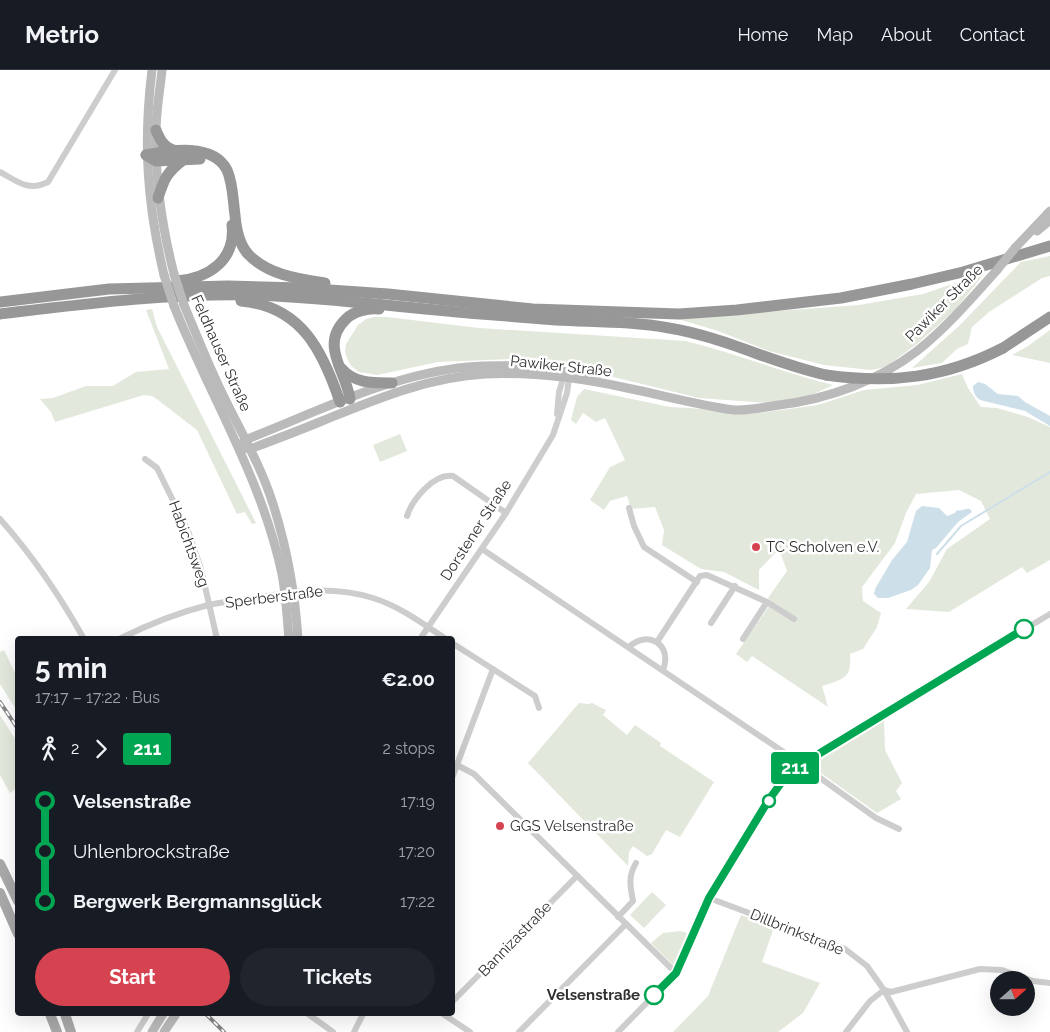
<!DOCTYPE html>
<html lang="en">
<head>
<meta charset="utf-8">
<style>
  body { margin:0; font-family:Raleway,sans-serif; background:#20242c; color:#f1f3f6; height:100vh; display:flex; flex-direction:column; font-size:19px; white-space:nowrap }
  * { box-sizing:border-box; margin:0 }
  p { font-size:16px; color:#9ea1a6 }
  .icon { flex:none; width:28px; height:28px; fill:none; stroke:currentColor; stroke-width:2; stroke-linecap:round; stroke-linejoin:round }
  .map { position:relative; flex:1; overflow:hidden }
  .drawer { position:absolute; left:15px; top:566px; width:440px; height:380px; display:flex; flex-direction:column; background:#171b24; border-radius:5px; box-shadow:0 5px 20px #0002 }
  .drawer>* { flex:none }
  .badge { padding:0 10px; border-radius:4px; font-size:18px; line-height:32px }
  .needle { width:32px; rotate:69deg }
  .fabs { position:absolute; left:990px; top:901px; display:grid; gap:10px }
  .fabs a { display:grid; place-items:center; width:45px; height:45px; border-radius:50%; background:#171b24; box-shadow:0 5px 20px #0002; font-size:25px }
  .map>.badge { position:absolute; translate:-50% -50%; box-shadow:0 0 0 2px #fff }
  .legs { display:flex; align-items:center; gap:8px; height:55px; padding:0 20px; font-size:16px }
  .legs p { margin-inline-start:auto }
  .overview { display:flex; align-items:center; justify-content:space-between; height:85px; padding:0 20px }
  h1 { font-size:28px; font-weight:700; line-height:38px }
  .action { display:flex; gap:10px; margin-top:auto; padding:10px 20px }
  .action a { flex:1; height:58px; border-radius:30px; background:#d64350; color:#fff; font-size:20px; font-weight:700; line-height:58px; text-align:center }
  .action a+a { background:#20242c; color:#f1f3f6 }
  ul { padding:0 20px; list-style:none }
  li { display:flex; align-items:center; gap:18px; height:50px; font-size:19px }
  li i { display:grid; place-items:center; width:8px; height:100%; margin:0 6px; background:currentColor }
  li i::after { content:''; width:12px; height:12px; margin:-6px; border:4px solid; border-radius:50%; background:#171b24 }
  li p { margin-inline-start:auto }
  li:first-child i { background:linear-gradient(#0000 50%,currentColor 0) }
  li:last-child i { background:linear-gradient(currentColor 50%,#0000 0) }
  header { display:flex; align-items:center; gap:30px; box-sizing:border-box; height:70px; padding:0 25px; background:#171b24; border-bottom:1px solid #363941 }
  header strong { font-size:24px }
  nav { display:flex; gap:28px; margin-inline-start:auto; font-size:18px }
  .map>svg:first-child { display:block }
</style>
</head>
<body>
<header>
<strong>Metrio</strong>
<nav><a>Home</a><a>Map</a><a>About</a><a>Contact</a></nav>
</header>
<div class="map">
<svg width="1050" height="962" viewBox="0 0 1050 962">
  <rect width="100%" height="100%" fill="#fff"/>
  <g fill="#e3e8dc">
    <polygon points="1050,186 1050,206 1042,208 989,242 972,257 968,274 957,279 942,293 912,298 959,256 1021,192"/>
    <polygon points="985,203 954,241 918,273 886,297 871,300 824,295 769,281 718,261 675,248 736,246 764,242 859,235 923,224"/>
    <polygon points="152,239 157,257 256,453 252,454 245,442 237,444 197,360 158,330 152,326 144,325 55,352 51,342 40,329 53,328 86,316 113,316 136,302 169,299 146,240"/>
    <path d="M374,247H387L479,258L686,271C736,283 783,303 833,315L810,326L767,333L699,328L597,303L578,296L535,288L438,292L377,305L359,302L351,296L347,288L345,281L346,274L358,255L366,249Z"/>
    <polygon points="1050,260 1050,293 1012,285 1028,276"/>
    <path d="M962,304L968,318L981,337L997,338L1028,347L1050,357V490L1027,503L1022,497L949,542L906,539L929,512L947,479L990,449L981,431L959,420L916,424L906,443L895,473L862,517L863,531L881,543L877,557L863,579L850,584C852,609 843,609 822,616L828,637L752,586L747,592L736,584L772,532L768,528L787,501L779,479L759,500V520L724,502L701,499L662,475L664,460L655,437L631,439L627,426L610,431L604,440L590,430L610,397L625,390L605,348L596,352L583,343L576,354L571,350L577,327L584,319L670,337L690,338L752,344L818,335L864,320L917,315Z"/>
    <polygon points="400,364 407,381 380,392 373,375"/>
    <polygon points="4,580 17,607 17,641 0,614 0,582"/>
    <polygon points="579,633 588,634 592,633 606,640 603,645 627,665 635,655 661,673 660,676 714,712 680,767 666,760 652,784 647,786 633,776 629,782 628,796 528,693"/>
    <polygon points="0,645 17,672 17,718 10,723 0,705"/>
    <polygon points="884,651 885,680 902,713 896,721 901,729 877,743 811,696"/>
    <polygon points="652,822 666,835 644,858 630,845"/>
    <polygon points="741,845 774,857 762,892 820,913 803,943 778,962 673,962 708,926"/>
    <polygon points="680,861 687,863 673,895 651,873 663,863"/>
  </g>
  <g fill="#cddfe9">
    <path d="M978,312L985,314L998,324L1018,326L1025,332L1050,346V356L1025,341L980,330C975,326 973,322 973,316Z"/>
    <path d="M922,436L939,438L947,446L955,443L957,440C962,442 965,438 970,439L972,442L958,452L936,478L932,480L930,498L918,515L911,520L888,528H878L874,524L875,519L892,490L907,472L916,441Z"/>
  </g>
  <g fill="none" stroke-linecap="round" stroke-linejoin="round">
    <polyline stroke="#cddfe9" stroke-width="2" points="937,484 961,456 1050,402"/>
    <g stroke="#cdcdcd" stroke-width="6">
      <path d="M0,102C17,111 28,122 48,112L115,0"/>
      <polyline points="557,344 559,322 564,306"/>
      <polyline points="145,389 157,398 188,461 201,499 217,569"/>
      <polyline points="629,438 634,456 644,477 697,512"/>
      <path d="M407,446C412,430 434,403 453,406L506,443"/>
      <path d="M0,449C32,485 60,526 84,569"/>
      <polyline points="482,479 791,687 876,748 899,759"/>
      <polyline points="711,553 735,516"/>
      <path d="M119,569C147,555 177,543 208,535C221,532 235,531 249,529C291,521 332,515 373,528C401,537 422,553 446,569"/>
      <polyline points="420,569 506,443 553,365 567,323 569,309 568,304"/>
      <polyline points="743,569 767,532"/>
      <polyline points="657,572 700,506 707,505 767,532 794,549"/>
      <polyline points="452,573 535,626 539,638"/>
      <path d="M629,577C648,559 673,575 663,600"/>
      <polyline points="457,695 474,704 676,903"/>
      <polyline points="452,708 493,599"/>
      <polyline points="709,828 845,879 867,896 884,920 907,962"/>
      <path d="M618,847L633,831C630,816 628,806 636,793"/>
      <polyline points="884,920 891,922 980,899 1002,900 1033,911 1050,913"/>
      <polyline points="452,932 577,806"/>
      <polyline points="308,944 333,962"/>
      <polyline points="443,944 470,962"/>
      <polyline points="137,962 148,944"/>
      <polyline points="354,962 363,944"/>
      <polyline points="519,962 626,854"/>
      <polyline points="618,962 676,903 709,828 769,731 789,702 1050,544"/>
      <polyline points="846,962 870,931 884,920"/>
    </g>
    <g stroke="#bababa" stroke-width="9">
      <path d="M152,0C143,73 147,133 164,205"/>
      <path d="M162,0C160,20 156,41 156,62C155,110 162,157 174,204"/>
      <polyline points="1037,161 1050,150"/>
      <polyline points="1015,178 1050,141"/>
      <path d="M184,235C197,266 209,297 224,327C241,362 261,396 273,434C287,478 295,522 298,569"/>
      <path d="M174,236C210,326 262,409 282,504C286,525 287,547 289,569"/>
      <path d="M239,377L250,379C274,370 298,361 322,351C374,330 428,307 485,304C531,302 581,308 627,318C662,325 698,335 734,340C748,341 765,337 779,335C828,329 878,311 917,281C947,257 972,228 997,200"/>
      <path d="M239,377L245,370C317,342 391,304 468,297C512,293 554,298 596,308"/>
      <polyline points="152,962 163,944"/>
      <polyline points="164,962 176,944"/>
    </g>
    <g stroke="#a8a8a8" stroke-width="10">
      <polyline points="0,794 18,831"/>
      <polyline points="0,823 18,864"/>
      <polyline points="50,944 57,962"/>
      <polyline points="65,944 71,962"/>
    </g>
    <g stroke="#979797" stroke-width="11">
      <path d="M156,60C160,70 164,78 176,81"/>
      <path d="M146,85C171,80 213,73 227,100C233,113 233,131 235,145C236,158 239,174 248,184C268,205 298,209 325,213"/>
      <polyline points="146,85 156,91 200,89"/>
      <path d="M158,128C164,109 167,102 183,90"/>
      <path d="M177,211C209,208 236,190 232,155"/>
      <path d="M241,231C302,236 323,282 340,332"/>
      <polyline points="0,232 109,219 228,216 301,218 388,224 533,239 679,244 737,240 841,228 912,214 963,202 1050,176"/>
      <path d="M0,244C84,234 170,223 255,225C331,228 406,238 481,244C506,246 531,248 556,250C594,252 632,251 669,258C724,267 772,293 826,305"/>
      <polyline points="1003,278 1050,247"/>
      <path d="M341,298C355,314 373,313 392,313"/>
      <path d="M350,329C346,301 319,275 346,249C354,241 368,238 379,239"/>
    </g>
    <defs>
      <g id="rail">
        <polyline points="0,632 18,659"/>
        <polyline points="206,944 224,962"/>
      </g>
    </defs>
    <use href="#rail" stroke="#858585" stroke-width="4"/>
    <use href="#rail" stroke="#fff" stroke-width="2" stroke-dasharray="5.5" stroke-linecap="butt"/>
    <g stroke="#bababa" stroke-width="9">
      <polyline points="997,200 1015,178"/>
      <polyline points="174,204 184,235"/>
      <polyline points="164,205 174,236"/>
    </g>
    <path stroke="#979797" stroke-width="11" d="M826,305C890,314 945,308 1003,278"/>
  </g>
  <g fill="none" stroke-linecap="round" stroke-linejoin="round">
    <defs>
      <polyline id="line-1" points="654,925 676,903 709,828 768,731 789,702 1024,559"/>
    </defs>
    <use href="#line-1" stroke="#fff" stroke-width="11"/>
    <use href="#line-1" stroke="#00a651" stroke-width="8"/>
  </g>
  <g fill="#d64350" stroke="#fff" stroke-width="2">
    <circle cx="756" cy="477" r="5"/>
    <circle cx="500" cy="756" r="5"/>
  </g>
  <g fill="#fff" stroke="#00a651" stroke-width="2.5">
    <circle cx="1024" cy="559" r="9"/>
    <circle cx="769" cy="731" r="6"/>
    <circle cx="654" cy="925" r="9"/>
  </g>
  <g text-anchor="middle" stroke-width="5" stroke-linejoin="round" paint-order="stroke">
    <g font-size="15" fill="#303030" stroke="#fff">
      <text transform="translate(944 233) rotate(-45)" y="5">Pawiker Straße</text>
      <text transform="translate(221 283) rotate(66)" y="5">Feldhauser Straße</text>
      <text transform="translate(561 296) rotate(6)" y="5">Pawiker Straße</text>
      <text transform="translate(476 460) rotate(-57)" y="5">Dorstener Straße</text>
      <text transform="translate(189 474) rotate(70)" y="5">Habichtsweg</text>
      <text transform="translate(274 527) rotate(-7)" y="5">Sperberstraße</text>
      <text transform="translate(797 862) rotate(22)" y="5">Dillbrinkstraße</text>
      <text transform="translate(515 869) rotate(-46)" y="5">Bannizastraße</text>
    </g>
    <g font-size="15" fill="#303030" stroke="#fff" text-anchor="start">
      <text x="766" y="482">TC Scholven e.V.</text>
      <text x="510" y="761">GGS Velsenstraße</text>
    </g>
    <g font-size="15" font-weight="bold" fill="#303030" stroke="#fff" text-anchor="end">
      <text x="640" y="930">Velsenstraße</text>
    </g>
  </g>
</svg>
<div class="fabs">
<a><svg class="needle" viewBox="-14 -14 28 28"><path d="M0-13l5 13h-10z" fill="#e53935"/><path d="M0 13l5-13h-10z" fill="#9ea1a6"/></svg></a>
</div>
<b class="badge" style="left:795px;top:698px;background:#00a651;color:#fff">211</b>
<section class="drawer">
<div class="overview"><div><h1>5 min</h1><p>17:17 – 17:22 · Bus</p></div><b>€2.00</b></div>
<div class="legs"><svg class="icon" aria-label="walk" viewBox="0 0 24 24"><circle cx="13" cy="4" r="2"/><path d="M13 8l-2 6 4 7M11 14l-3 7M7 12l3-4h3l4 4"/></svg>2<svg class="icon" aria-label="forward" viewBox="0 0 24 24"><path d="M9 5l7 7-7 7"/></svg><b class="badge" style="background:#00a651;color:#fff">211</b><p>2 stops</p></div>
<ul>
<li><i style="color:#00a651"></i><b>Velsenstraße</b><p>17:19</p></li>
<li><i style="color:#00a651"></i><span>Uhlenbrockstraße</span><p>17:20</p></li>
<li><i style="color:#00a651"></i><b>Bergwerk Bergmannsglück</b><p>17:22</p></li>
</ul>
<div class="action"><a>Start</a><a>Tickets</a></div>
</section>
</div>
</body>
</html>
